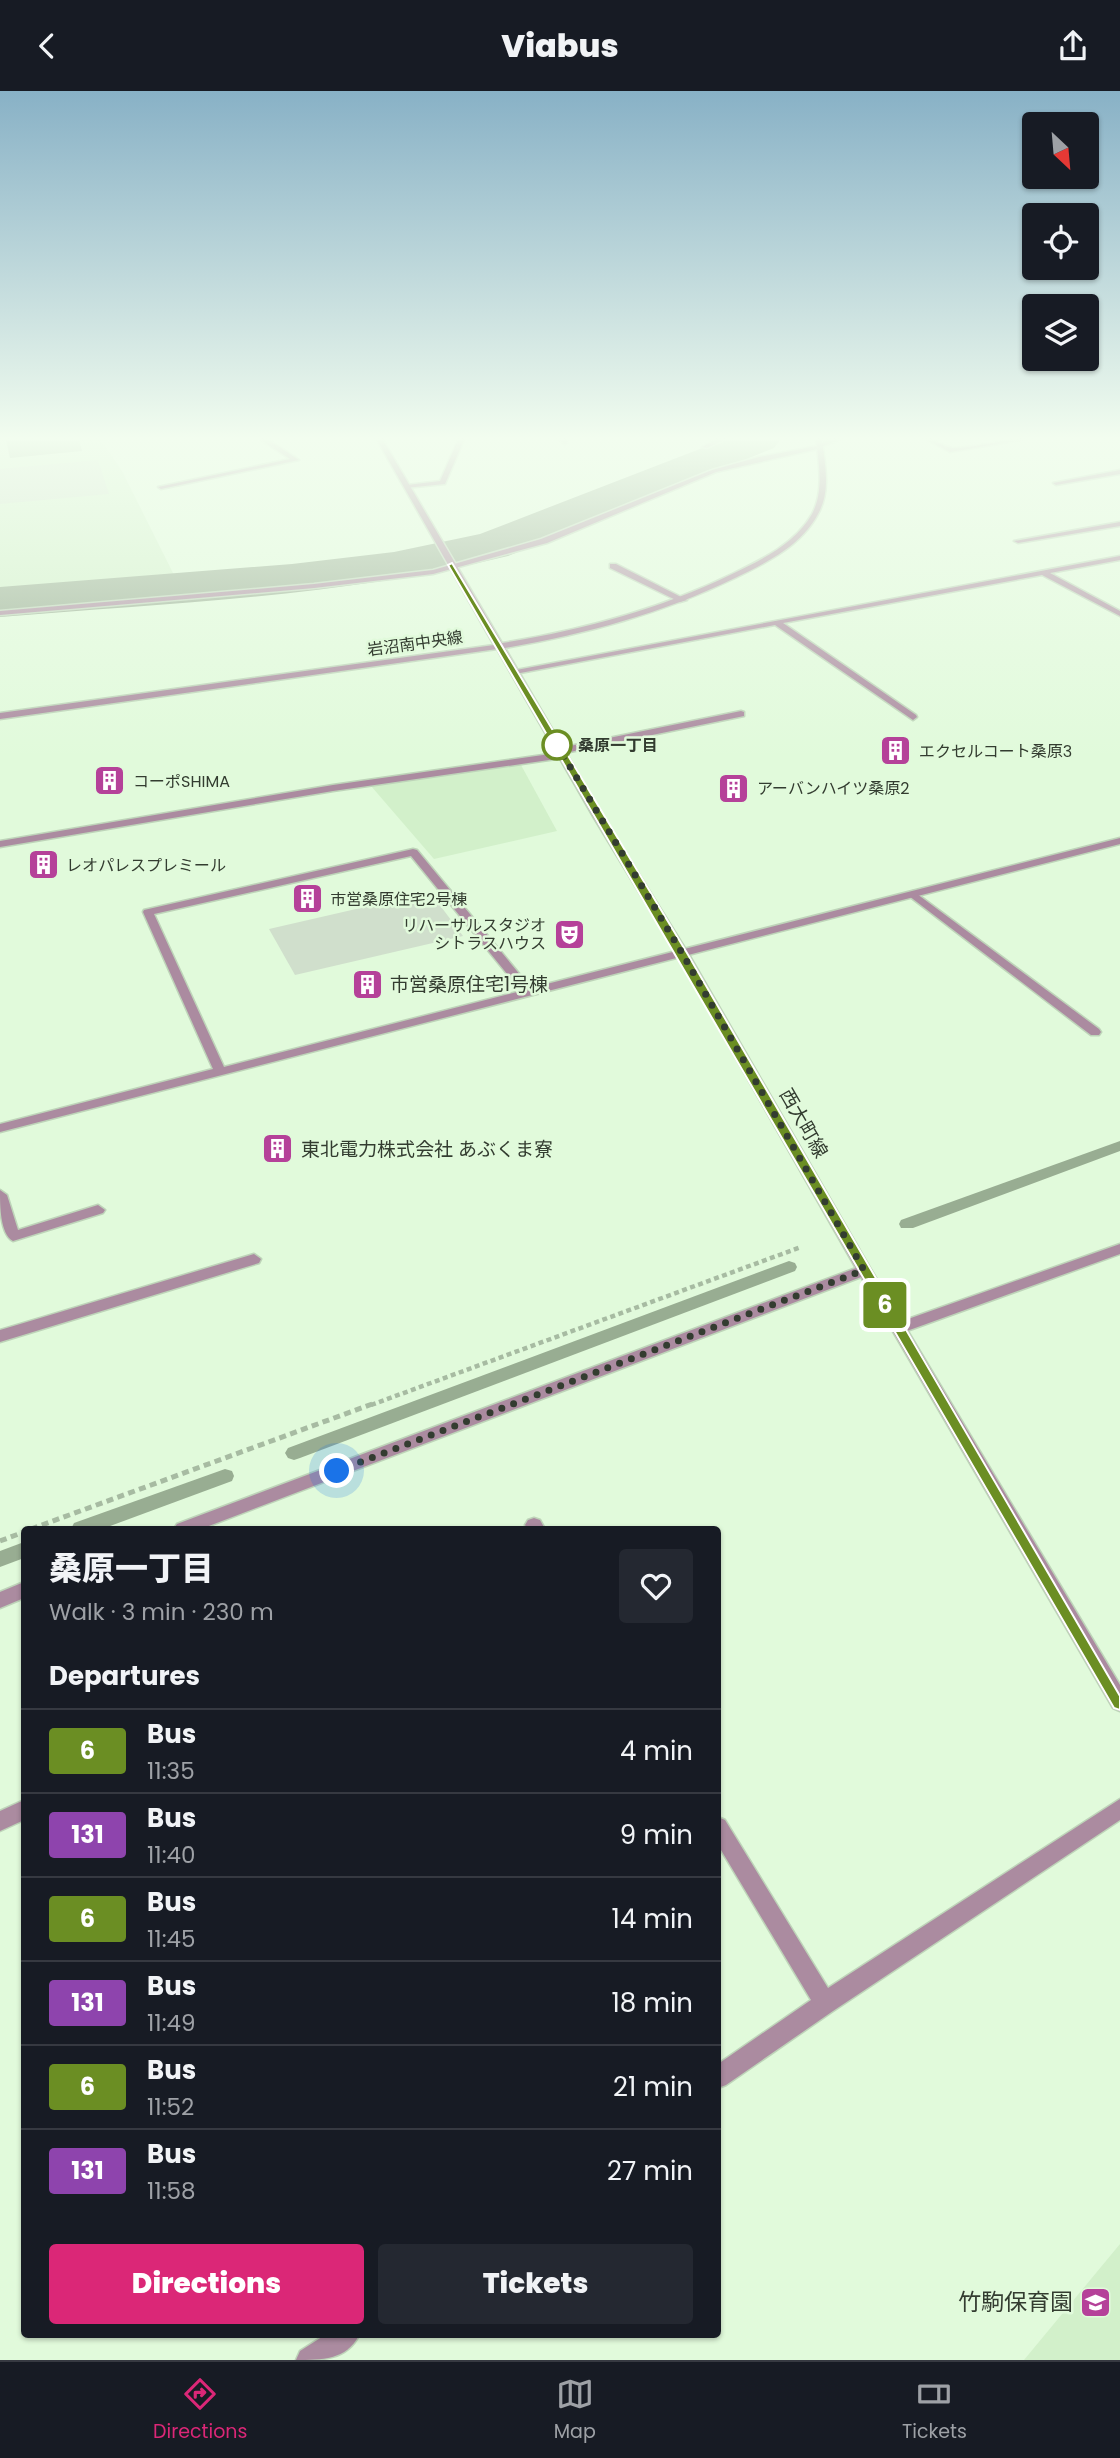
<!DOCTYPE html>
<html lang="en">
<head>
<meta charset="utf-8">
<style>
  body { margin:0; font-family:Poppins,"Noto Sans JP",sans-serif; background:#242831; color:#f1f3f6; height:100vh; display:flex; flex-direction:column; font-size:26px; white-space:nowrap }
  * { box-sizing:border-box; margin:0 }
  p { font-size:23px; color:#9ea1a6 }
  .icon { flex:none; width:38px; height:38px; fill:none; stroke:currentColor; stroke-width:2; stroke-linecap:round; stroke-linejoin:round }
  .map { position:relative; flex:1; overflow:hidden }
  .drawer { position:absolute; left:21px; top:1435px; width:700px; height:812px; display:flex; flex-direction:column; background:#171b24; border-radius:7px; box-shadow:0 2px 5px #0004 }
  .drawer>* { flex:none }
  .badge { padding:0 14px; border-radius:5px; font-size:24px; line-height:46px }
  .needle { width:46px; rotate:154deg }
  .controls { position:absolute; left:1022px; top:21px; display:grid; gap:14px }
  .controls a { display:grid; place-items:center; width:77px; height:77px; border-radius:7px; background:#171b24; box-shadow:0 2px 5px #0004; font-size:35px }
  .you { position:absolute; width:35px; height:35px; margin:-18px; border:5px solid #fff; border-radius:50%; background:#1a73e8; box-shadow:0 0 0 10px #1a73e833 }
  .map>.badge { position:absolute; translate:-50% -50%; box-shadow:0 0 0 4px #fff }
  h2 { padding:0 28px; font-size:26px; line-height:63px }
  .round { display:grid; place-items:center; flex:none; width:74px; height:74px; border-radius:7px; background:#242831 }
  .headline { display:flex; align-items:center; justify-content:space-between; height:119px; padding:0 28px }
  h1 { font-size:33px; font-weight:800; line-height:52px }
  .button { display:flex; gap:14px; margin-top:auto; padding:14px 28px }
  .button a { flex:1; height:80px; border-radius:7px; background:#db2777; color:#fff; font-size:28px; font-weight:800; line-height:80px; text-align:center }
  .button a+a { background:#242831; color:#f1f3f6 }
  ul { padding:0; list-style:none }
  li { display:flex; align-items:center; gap:21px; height:84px; padding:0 28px; border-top:2px solid #363941 }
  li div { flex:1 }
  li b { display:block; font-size:26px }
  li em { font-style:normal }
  li .badge { min-width:77px; font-weight:700; text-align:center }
  header { display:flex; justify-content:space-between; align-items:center; height:91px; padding:0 28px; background:#171b24; font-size:32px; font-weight:800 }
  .tabs { display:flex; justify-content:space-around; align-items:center; height:98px; border-top:2px solid #363941; background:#171b24; font-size:19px; color:#9ea1a6 }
  .tabs a { display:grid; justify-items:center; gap:4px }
  .tabs .selected { color:#db2777 }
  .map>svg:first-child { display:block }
</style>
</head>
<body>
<header><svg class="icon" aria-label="back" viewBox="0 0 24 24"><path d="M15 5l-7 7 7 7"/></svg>Viabus<svg class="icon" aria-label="share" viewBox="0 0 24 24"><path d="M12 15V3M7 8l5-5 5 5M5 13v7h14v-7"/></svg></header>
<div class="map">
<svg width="1120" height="2269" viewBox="0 0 1120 2269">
  <rect width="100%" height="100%" fill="#e1fadb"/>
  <g fill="#d2f0ca">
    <polygon points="0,349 101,349 122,380 175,486 0,501"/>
    <polygon points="521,674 557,740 434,768 371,695"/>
    <polygon points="1120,2153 1120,2269 1024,2269"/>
  </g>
  <g fill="#d0dfcc">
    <polygon points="98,369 109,403 0,413 0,378"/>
    <polygon points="430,801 463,845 295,884 269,838"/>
  </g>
  <polygon fill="#98ad92" points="6,349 79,349 82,360 10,367"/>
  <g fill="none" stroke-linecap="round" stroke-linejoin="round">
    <g fill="#98ad92" fill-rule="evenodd">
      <polygon points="1120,1050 1120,1060 913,1137 901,1137 899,1133 901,1129"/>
      <polygon points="789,1170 795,1172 797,1176 795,1180 300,1367 294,1369 288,1367 285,1362 288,1357"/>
      <polygon points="225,1378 232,1380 234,1385 232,1390 102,1438 71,1438 74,1432"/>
      <polygon points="24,1451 24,1467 0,1476 0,1460"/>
    </g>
    <path fill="#98ad92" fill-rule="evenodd" d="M723,349H780L774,357L508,465C342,506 170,512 0,526V496L292,473L394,461L480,443Z"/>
    <defs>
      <g id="service">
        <polygon points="610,473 616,473 687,509 680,511 610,477"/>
        <polygon points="913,800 1099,938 1101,941 1099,944 1091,944 909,805 908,803"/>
      </g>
      <g id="minor">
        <polygon points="261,349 269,349 299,369 161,398 158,396 290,368"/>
        <polygon points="458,349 464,349 445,393 405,397 407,394 440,390"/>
        <polygon points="559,349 567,349 568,351 565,353"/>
        <polygon points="715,349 724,349 707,357 702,356"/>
        <polygon points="828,349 839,349 823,355 822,357 716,381 547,452 433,483 314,497 0,524 0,520 314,493 433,479 541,448 712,379 759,366 817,355"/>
        <path d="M927,349C937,349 945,357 954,357C976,357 998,349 1021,349L950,361Z"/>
        <polygon points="1120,379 1120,383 1056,394 1053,392"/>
        <polygon points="1120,431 1120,435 1018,452 1014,450"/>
        <polygon points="1120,465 1120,469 1050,482 1120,520 1120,525 1042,484 783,532 916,624 917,626 913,629 775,534 515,583 511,580"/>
        <polygon points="741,620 744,621 744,625 565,662 568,664 563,667 333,700 0,756 0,750 333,694 557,662 555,660 560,657"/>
        <path d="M1120,747V753L0,1041V1033L213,978L143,821L144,819L413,758L417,759L531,897ZM411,765L521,900L224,976L154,823Z"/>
        <path d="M0,1099L7,1104L18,1139L98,1114L105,1119L103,1122L13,1150C0,1143 0,1114 0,1099Z"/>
        <polygon points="1120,1153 1120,1163 904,1241 894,1241 891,1237 894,1233"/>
        <polygon points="254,1163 261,1168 259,1172 0,1251 0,1239"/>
        <polygon points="864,1174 871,1179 869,1183 201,1438 174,1438 177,1433"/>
        <polygon points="534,1427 540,1429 545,1438 528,1438 525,1434 528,1429"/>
        <polygon points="24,1491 24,1507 0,1517 0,1501"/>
        <polygon points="1120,1708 1120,1729 833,1920 726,1994 718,1997 718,1973 811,1909 718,1754 718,1726 725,1729 828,1897"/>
        <polygon points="24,1709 24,1729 0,1740 0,1720"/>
        <path d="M325,2244H359C347,2269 321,2269 296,2269L300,2260Z"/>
      </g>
      <path id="tertiary" d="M377,349H383L502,552C582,539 658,519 732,483C761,469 795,453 812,423C824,400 819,374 816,349H822C825,374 831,400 818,423C801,455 766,472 735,487C661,523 585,543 505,557L604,727L688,862L870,1177L1120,1594V1620L1113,1617L857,1179L676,862L594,727L497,558L0,628V622L494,554Z"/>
    </defs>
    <use href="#service" stroke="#bed4b9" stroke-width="3"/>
    <use href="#minor" stroke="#bed4b9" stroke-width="3"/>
    <use href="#tertiary" stroke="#bed4b9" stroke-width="3"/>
    <polyline stroke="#a7bba2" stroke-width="4.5" stroke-dasharray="5 3.5" stroke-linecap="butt" points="371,1314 801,1156"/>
    <g stroke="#a7bba2" stroke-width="5" stroke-dasharray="7 4.5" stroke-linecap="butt">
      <polyline points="31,1438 375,1312"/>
      <polyline points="0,1450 24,1441"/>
    </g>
    <use href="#service" fill="#ab8ba0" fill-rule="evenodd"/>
    <use href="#minor" fill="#ab8ba0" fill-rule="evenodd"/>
    <use href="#tertiary" fill="#ab8ba0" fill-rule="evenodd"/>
  </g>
  <linearGradient id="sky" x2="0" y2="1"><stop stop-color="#88b1c6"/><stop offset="0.52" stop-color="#f2fdef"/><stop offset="1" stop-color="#f2fdef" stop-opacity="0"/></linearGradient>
  <rect width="1120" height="667" fill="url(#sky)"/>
  <polygon fill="#6b8e23" stroke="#fff" stroke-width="2" points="452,472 687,862 870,1177 1120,1605 1120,1619 1114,1617 448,474"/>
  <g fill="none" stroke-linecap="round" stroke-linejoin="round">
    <polyline stroke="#333c30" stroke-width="7" stroke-dasharray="0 12.6" points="337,1380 864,1179 682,862 557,654"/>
  </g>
  <defs>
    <symbol id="building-square" viewBox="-11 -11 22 22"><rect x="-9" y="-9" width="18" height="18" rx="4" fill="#b54199" stroke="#e1fadb"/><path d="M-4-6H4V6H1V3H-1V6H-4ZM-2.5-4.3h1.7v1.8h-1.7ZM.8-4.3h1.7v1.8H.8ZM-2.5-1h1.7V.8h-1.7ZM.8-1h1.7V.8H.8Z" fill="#fff"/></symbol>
    <symbol id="theatre-square" viewBox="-11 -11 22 22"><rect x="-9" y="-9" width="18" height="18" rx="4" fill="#b54199" stroke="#e1fadb"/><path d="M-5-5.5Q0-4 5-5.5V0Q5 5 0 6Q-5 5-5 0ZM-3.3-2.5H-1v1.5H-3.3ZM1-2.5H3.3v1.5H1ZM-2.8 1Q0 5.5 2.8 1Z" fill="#fff"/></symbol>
    <symbol id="school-square" viewBox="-11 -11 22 22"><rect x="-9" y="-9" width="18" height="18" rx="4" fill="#b54199" stroke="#e1fadb"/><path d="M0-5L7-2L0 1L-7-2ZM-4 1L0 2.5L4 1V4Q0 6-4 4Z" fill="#fff"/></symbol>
  </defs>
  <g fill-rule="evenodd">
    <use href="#building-square" x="878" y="642" width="35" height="35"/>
    <use href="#building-square" x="92" y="672" width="35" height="35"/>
    <use href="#building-square" x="716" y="680" width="35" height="35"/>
    <use href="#building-square" x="26" y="756" width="35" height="35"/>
    <use href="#building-square" x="290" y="790" width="35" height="35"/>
    <use href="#theatre-square" x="552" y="826" width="35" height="35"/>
    <use href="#building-square" x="350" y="876" width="35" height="35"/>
    <use href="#building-square" x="260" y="1040" width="35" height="35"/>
    <use href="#school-square" x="1078" y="2194" width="35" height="35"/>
  </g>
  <circle fill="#fff" stroke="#6b8e23" stroke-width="3.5" cx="557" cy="654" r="14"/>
  <g text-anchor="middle" stroke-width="5" stroke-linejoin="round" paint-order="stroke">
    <g font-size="16" fill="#333c30" stroke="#e1fadb">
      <text transform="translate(415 552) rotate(-8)" y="6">岩沼南中央線</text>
    </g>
    <g font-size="16" font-weight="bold" fill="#333c30" stroke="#e1fadb" text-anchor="start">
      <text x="578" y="660">桑原一丁目</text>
    </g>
    <g font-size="16" fill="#333c30" stroke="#e1fadb" text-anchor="start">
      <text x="919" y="666">エクセルコート桑原3</text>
      <text x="133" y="696">コーポSHIMA</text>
      <text x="757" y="703">アーバンハイツ桑原2</text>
      <text x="66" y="780">レオパレスプレミール</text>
      <text x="330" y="814">市営桑原住宅2号棟</text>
      <text x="546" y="840" text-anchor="end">リハーサルスタジオ<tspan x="546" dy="18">シトラスハウス</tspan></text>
    </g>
    <g font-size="19" fill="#333c30" stroke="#e1fadb" text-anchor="start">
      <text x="390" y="900">市営桑原住宅1号棟</text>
      <text x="301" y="1065">東北電力株式会社 あぶくま寮</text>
    </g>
    <g font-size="19" fill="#333c30" stroke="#e1fadb">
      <text transform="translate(804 1032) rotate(60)" y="7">西大町線</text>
    </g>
    <g font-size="23" fill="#333c30" stroke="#e1fadb" text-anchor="end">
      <text x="1073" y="2219">竹駒保育園</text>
    </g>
  </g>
</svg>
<div class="controls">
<a><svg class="needle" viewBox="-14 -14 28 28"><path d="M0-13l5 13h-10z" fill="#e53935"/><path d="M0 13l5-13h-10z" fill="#9ea1a6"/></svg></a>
<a><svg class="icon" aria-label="locate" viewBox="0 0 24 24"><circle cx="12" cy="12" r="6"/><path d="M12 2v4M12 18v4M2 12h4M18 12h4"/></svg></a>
<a><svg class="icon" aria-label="layers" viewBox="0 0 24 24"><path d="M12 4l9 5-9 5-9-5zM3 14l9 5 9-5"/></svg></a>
</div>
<div class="you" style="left:337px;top:1380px"></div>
<b class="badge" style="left:885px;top:1214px;background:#6b8e23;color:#fff">6</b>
<section class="drawer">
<div class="headline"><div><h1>桑原一丁目</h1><p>Walk · 3 min · 230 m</p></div><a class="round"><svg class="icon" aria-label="heart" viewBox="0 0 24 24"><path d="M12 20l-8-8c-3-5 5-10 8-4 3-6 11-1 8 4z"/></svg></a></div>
<h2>Departures</h2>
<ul>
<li><span class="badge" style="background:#6b8e23;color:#fff">6</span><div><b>Bus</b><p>11:35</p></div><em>4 min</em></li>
<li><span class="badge" style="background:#8e44ad;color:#fff">131</span><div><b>Bus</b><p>11:40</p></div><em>9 min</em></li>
<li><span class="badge" style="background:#6b8e23;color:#fff">6</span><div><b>Bus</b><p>11:45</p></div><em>14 min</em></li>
<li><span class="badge" style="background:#8e44ad;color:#fff">131</span><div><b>Bus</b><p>11:49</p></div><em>18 min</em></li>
<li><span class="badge" style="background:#6b8e23;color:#fff">6</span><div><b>Bus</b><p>11:52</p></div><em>21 min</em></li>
<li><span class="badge" style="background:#8e44ad;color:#fff">131</span><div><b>Bus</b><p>11:58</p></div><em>27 min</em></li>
</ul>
<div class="button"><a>Directions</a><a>Tickets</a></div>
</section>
</div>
<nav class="tabs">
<a class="selected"><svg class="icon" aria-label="directions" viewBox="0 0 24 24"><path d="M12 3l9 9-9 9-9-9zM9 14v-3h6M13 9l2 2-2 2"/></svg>Directions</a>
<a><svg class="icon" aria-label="map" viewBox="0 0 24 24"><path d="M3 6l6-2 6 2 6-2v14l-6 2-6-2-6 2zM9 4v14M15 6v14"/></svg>Map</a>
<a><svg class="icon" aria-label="tickets" viewBox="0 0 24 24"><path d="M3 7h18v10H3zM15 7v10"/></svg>Tickets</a>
</nav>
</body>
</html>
